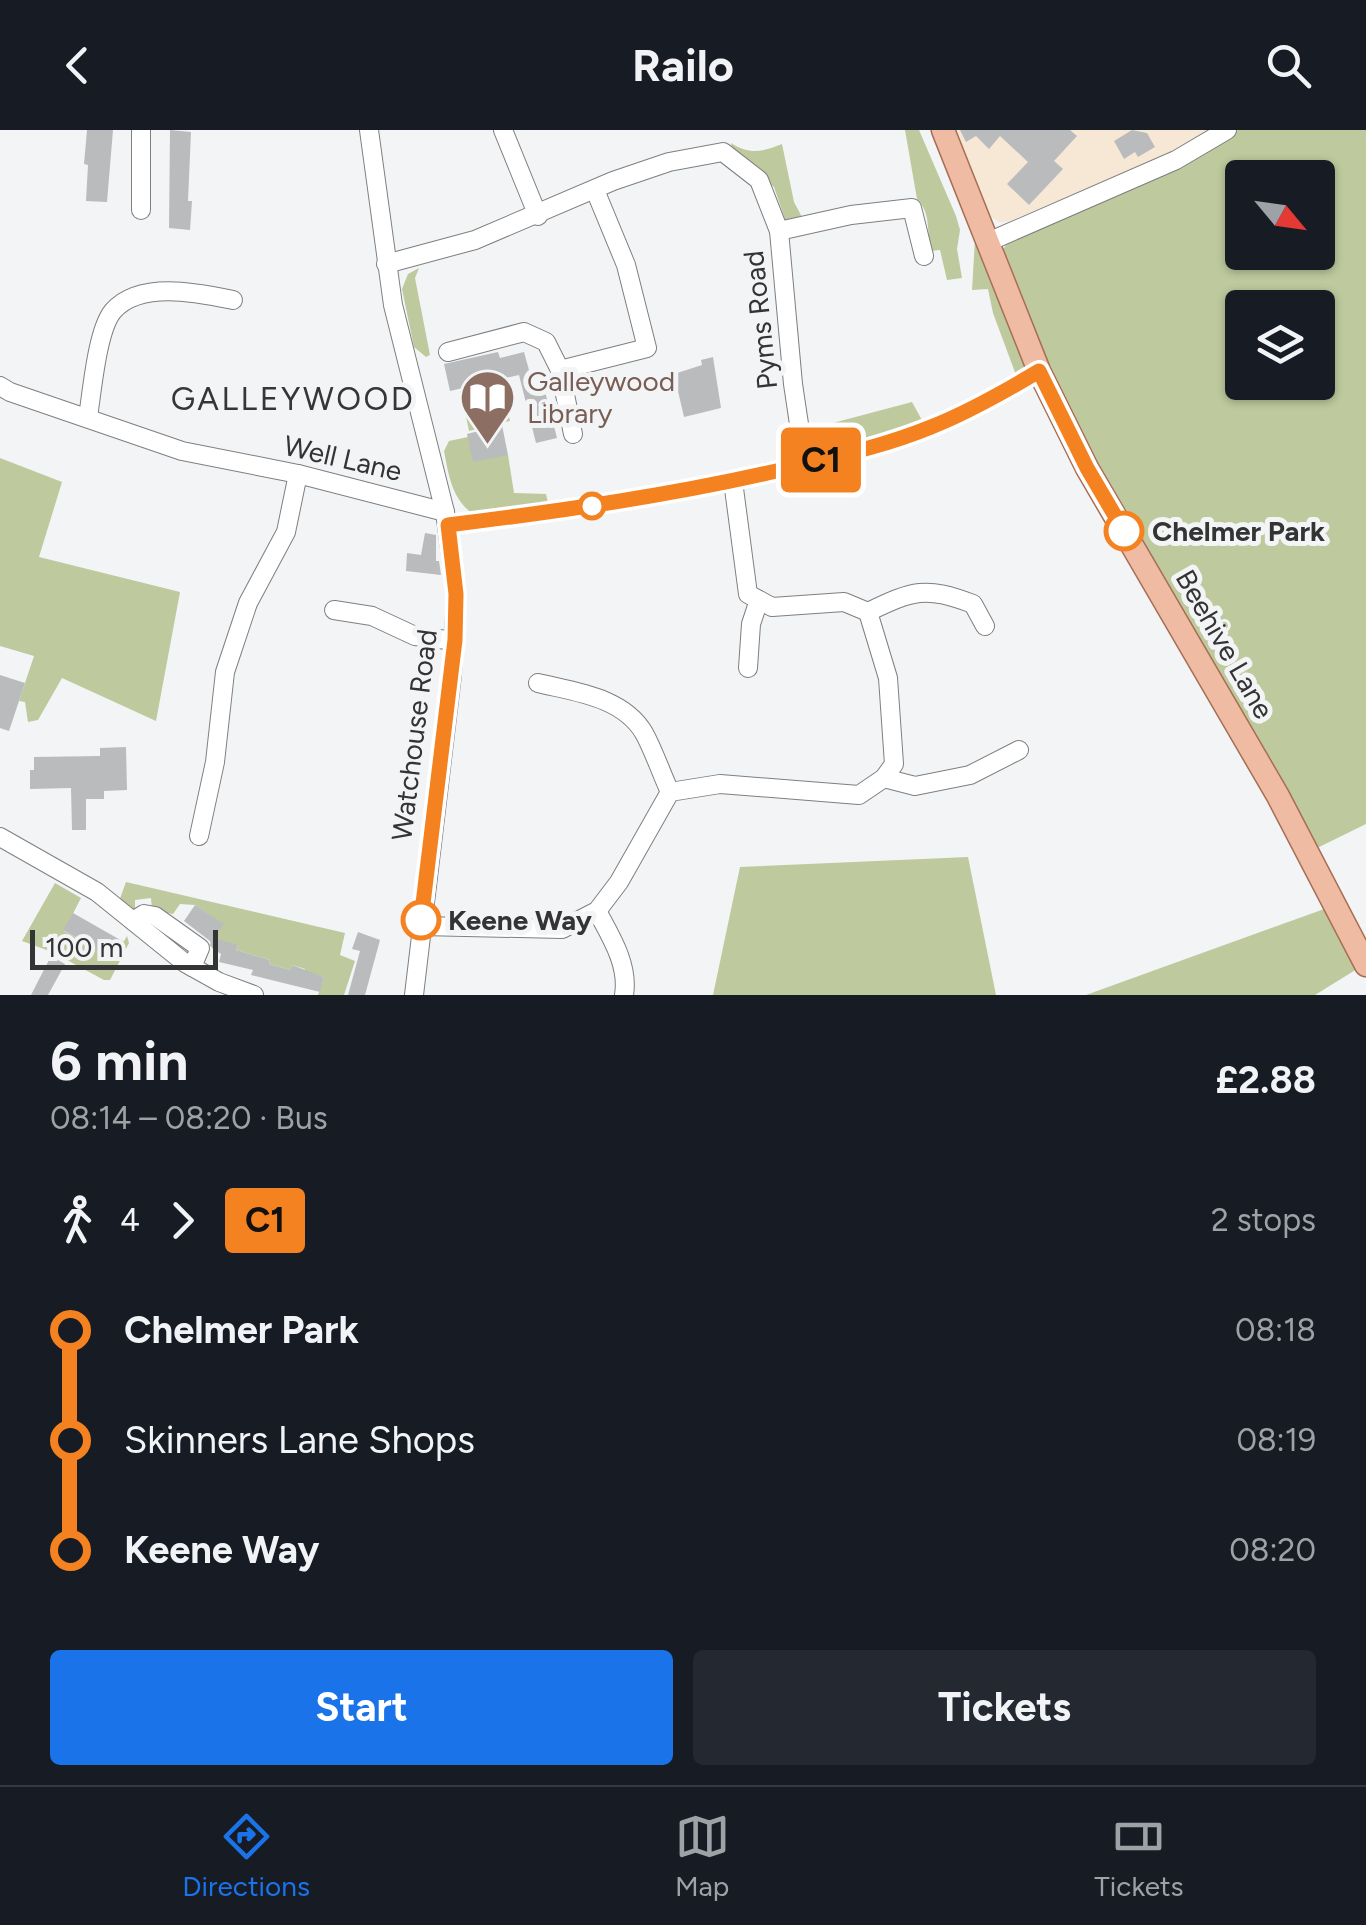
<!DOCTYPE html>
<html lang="en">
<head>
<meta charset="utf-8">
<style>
  body { margin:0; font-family:Figtree,sans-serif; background:#242831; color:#f1f3f6; height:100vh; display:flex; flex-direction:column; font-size:38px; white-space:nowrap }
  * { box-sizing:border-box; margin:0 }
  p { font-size:32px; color:#9ea1a6 }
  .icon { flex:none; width:55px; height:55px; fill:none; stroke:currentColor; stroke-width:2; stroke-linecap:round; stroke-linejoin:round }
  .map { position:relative; height:865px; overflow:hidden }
  .details { display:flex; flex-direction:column; background:#171b24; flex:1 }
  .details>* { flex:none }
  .badge { padding:0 20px; border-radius:8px; font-size:35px; line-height:65px }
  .needle { width:65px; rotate:119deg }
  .fabs { position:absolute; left:1225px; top:30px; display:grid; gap:20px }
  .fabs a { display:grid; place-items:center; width:110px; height:110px; border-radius:10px; background:#171b24; box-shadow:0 2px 8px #0004; font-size:50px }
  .scale { position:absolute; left:30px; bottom:25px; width:188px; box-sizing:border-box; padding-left:10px; border:5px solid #343435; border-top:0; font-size:28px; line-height:35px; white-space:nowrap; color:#343435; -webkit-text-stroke:8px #f3f4f6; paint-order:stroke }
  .map>.badge { position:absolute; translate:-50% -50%; box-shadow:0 0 0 5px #fff }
  .legs { display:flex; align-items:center; gap:15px; height:110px; padding:0 50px; font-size:32px }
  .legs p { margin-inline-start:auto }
  .overview { display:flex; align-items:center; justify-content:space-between; height:170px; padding:0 50px }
  h1 { font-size:55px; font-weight:700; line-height:75px }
  .action { display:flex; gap:20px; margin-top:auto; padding:20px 50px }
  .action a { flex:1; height:115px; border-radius:10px; background:#1a73e8; color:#fff; font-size:40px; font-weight:700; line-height:115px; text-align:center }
  .action a+a { background:#242831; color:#f1f3f6 }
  ul { padding:0 50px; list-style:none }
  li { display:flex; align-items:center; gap:35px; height:110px; font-size:38px }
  li i { display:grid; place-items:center; width:15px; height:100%; margin:0 12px; background:currentColor }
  li i::after { content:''; width:25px; height:25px; margin:-12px; border:8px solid; border-radius:50%; background:#171b24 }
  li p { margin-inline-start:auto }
  li:first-child i { background:linear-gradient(#0000 50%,currentColor 0) }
  li:last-child i { background:linear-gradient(currentColor 50%,#0000 0) }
  header { display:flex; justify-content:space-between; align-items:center; height:130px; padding:0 50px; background:#171b24; font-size:45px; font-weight:700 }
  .menu { display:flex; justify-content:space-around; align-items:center; height:140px; border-top:2px solid #363941; background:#171b24; font-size:28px; color:#9ea1a6 }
  .menu a { display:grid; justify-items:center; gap:5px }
  .menu .on { color:#1a73e8 }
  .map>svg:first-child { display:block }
</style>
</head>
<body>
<header><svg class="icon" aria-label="back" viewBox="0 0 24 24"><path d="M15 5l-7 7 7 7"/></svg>Railo<svg class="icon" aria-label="search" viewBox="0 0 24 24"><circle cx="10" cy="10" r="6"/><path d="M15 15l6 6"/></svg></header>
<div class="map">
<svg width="1366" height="865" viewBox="0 0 1366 865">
  <rect width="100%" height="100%" fill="#f3f4f6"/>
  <polygon fill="#f7e8d5" points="954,0 1215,0 1177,21 1007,92 999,92 985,83"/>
  <g fill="#bec99d" fill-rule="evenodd">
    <path d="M905,0H919L956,86L960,100L957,119L962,148L947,150L940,120L931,121C926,102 932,84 917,69Z"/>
    <path d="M1238,0H1366V694L1313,720L1072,294L1000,125L1008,111L1179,36ZM1242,48H1318V122H1242ZM1242,178H1318V252H1242Z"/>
    <path d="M731,13C750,25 762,22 782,14L794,72L804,91L786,92L774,57L732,19Z"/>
    <polygon points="975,110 1025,235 1024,242 1016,245 993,183 988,159 972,160"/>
    <polygon points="419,138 415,148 430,225 426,227 414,217 402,159 408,144"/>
    <polygon points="501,253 510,291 469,301 461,262"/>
    <polygon points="912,272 923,292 832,322 818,316 814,298"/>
    <path d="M468,307L508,325L514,363L546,364L548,373L541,378L474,385C452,369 449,347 444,321L449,311Z"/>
    <polygon points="0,328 62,352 39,427 180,462 156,591 62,548 38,590 28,592 25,572 19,571 34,526 0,516"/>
    <polygon points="968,727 996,865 713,865 740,737"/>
    <polygon points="126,752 345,803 340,825 355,831 344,865 318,865 324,847 304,841 305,839 292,835 290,840 269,834 270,830 236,820 238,815 223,819 209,816 223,794 195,775 180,774 173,784 152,780 151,768 135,770 135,780 118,774"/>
    <polygon points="55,753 81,768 64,801 114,828 127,806 129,813 110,850 104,850 52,822 22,811"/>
    <polygon points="1327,778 1357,839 1315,865 1086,865"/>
  </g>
  <g fill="#babbbd">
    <polygon points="87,0 113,0 107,72 86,71 88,35 84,34"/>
    <polygon points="170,0 191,2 188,71 192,71 190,100 169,98"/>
    <polygon points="960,0 1070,0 1077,6 1054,31 1063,39 1029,75 1007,54 1028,32 1000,6 989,19 976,6 966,12"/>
    <polygon points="1132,0 1147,3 1155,17 1138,27 1135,22 1124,29 1114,11"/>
    <polygon points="498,222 500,228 524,222 529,240 539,238 557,308 536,313 519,245 450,261 444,234"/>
    <polygon points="713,227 721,278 684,287 674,244 702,235 701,230"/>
    <polygon points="502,295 508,325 473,332 467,304"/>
    <polygon points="425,403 436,405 436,431 439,431 441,445 406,441 407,423 421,425"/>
    <polygon points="0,545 25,553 9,601 0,598"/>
    <polygon points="126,617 127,660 104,661 104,669 86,669 86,700 72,700 71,658 30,659 30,640 34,640 34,627 100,626 100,618"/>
    <polygon points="195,775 224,794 214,808 238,815 236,820 270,830 269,834 290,840 292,835 324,847 320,862 251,845 253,840 219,832 221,824 212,818 210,811 184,791"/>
    <polygon points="73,783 124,812 114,829 63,800"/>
    <polygon points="358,802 380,810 365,865 348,865 360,821 352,819"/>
    <polygon points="51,826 65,834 48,865 31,865"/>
  </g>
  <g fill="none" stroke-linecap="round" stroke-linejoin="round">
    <defs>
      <g id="minor">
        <polyline points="141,0 141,80"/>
        <polyline points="369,0 393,175 445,382 456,463 452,545 414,865"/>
        <polyline points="503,0 538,86"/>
        <polyline points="779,101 851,85 912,78 924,126"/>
        <polyline points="988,112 1176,30 1227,0"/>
        <polyline points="386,134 475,110 613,51 669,32 723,22 759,50 779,101 793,254 805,334"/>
        <polyline points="448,222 524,202 546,212 560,240 573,304"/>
        <polyline points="560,240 647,218 626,135 595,60"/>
        <polyline points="0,256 10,262 182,321 298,344 445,382"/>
        <path d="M88,287C92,262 97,200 113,181C140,150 199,163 233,170"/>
        <path d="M733,351L748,464L772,477L844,472L868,482C914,460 925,456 973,474L985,496"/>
        <path d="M448,395C559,382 669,365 778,340C829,329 882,317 931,297C969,282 1004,262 1039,241"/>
        <polyline points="334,480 372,486 415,506 455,511"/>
        <polyline points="868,482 888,548 894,634 884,648"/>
        <polyline points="748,538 751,494 759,470"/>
        <path d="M538,553C575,562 623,567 644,603C654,621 661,643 670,662"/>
        <polyline points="199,706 215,632 225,542 248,473 286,402 298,344"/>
        <polyline points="0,707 97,762 185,833 219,852 254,865"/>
        <path d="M597,781C611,807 629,835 624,865"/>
        <polyline points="133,791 144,784 155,786 200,818 192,837"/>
        <polyline points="421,796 562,799 597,781 619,752 670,662 720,654 859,665 884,648 915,656 970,645 1019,620"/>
      </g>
      <polyline id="major" points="943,0 1039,241 1087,338 1278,666 1366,835"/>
    </defs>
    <use href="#minor" stroke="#7e7f80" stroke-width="20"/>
    <use href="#major" stroke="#a76e55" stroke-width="25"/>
    <use href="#minor" stroke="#fff" stroke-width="18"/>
    <use href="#major" stroke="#efbba3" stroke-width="22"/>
  </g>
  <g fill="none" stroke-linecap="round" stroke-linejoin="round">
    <defs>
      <path id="line-1" d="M421,790L455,510L456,464L448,395C561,381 674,365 785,339C834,327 885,316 931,297C969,282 1004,262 1039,241L1087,338L1124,401"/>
    </defs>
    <use href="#line-1" stroke="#fff" stroke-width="22"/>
    <use href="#line-1" stroke="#f58220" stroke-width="15"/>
  </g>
  <defs>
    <symbol id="library-pin" viewBox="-11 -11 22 30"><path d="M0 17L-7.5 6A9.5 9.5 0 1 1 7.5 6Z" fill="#8d6e63" stroke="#f3f4f6"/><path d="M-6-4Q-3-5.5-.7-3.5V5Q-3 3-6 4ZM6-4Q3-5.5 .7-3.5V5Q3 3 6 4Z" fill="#fff"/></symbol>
  </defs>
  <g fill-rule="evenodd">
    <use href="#library-pin" x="456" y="236" width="63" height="86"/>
  </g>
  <g fill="#fff" stroke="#f58220" stroke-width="5">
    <circle cx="592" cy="376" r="12"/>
    <circle cx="1124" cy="401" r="18"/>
    <circle cx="421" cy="790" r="18"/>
  </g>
  <g text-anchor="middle" stroke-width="10" stroke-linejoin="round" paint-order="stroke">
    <g font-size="28" fill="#343435" stroke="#f3f4f6">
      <text transform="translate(760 190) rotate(-96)" y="10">Pyms Road</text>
      <text transform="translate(343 328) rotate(13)" y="10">Well Lane</text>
      <text transform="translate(1225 514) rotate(60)" y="10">Beehive Lane</text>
      <text transform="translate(414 605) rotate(-83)" y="10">Watchouse Road</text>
    </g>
    <g font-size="28" fill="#785e54" stroke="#f3f4f6" text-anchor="start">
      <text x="527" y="261">Galleywood<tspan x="527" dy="32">Library</tspan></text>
    </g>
    <g font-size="28" font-weight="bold" fill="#343435" stroke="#f3f4f6" text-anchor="start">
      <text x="1152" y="411">Chelmer Park</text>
      <text x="448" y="800">Keene Way</text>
    </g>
    <g font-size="32" letter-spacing="2.5" fill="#353637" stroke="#f3f4f6">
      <text x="293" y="280">GALLEYWOOD</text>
    </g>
  </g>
</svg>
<div class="fabs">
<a><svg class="needle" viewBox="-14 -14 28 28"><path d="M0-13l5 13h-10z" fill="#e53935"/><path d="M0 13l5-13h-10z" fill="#9ea1a6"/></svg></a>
<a><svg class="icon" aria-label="layers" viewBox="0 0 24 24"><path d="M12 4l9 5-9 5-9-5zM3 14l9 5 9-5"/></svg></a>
</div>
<div class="scale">100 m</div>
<b class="badge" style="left:821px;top:330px;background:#f58220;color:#111">C1</b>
</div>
<section class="details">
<div class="overview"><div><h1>6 min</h1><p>08:14 – 08:20 · Bus</p></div><b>£2.88</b></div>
<div class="legs"><svg class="icon" aria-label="walk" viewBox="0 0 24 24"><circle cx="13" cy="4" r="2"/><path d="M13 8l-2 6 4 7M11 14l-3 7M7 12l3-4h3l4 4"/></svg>4<svg class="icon" aria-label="forward" viewBox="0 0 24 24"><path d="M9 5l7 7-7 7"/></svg><b class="badge" style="background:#f58220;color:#111">C1</b><p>2 stops</p></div>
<ul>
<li><i style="color:#f58220"></i><b>Chelmer Park</b><p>08:18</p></li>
<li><i style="color:#f58220"></i><span>Skinners Lane Shops</span><p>08:19</p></li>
<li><i style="color:#f58220"></i><b>Keene Way</b><p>08:20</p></li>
</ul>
<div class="action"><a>Start</a><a>Tickets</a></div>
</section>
<nav class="menu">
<a class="on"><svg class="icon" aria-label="directions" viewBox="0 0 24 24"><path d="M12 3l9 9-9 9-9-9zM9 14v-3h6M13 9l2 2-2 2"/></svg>Directions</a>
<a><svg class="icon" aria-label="map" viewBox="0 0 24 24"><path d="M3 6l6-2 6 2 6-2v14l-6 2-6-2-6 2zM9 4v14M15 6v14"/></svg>Map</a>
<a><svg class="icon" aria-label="tickets" viewBox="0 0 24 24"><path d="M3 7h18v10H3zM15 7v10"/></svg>Tickets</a>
</nav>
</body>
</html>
